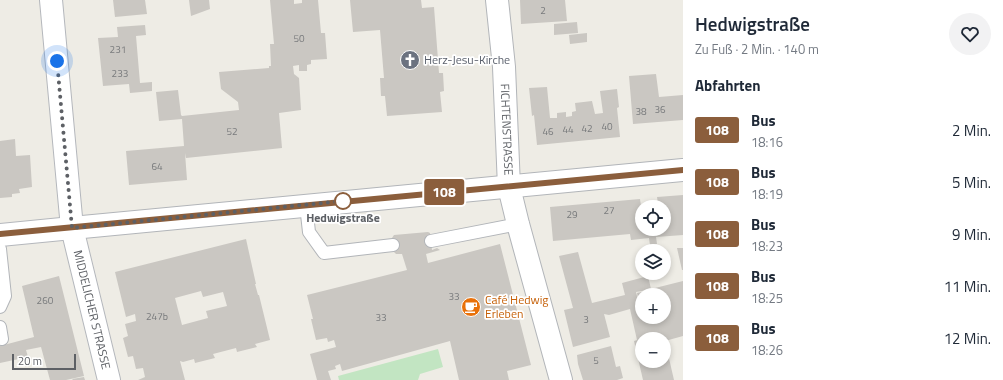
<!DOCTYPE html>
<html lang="de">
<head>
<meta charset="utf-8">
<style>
  body { margin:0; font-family:"Titillium Web",sans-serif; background:#f2f2f3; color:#1f2937; height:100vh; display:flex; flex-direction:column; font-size:15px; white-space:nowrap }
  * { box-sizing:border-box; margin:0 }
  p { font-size:13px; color:#747a83 }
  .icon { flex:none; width:22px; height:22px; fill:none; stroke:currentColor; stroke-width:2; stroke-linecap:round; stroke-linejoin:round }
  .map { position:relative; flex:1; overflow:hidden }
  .drawer { display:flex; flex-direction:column; background:#fff; width:320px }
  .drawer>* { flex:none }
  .badge { padding:0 8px; border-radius:3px; font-size:14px; line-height:26px }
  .controls { position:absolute; left:635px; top:200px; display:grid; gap:8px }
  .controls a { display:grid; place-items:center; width:36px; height:36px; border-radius:50%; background:#fff; box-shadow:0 2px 6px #0003; font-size:20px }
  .scale { position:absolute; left:12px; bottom:10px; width:64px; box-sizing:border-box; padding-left:4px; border:2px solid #5d6065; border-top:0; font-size:11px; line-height:14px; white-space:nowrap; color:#5d6065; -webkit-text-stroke:3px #fff; paint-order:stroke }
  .you { position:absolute; width:20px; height:20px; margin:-10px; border:3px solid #fff; border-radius:50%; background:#1a73e8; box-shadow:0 0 0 6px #1a73e833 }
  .map>.badge { position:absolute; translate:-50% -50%; box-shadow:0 0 0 2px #fff }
  h2 { padding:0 12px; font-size:15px; line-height:36px }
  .round { display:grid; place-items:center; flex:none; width:42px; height:42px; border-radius:21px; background:#f2f2f3 }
  .summary { display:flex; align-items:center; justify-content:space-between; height:68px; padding:0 12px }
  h1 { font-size:19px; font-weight:600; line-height:30px }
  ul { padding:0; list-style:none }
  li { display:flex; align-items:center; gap:12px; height:52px; padding:0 12px }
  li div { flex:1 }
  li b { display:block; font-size:15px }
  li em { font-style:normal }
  li .badge { min-width:44px; font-weight:700; text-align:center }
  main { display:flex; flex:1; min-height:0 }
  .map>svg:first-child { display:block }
</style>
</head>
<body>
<main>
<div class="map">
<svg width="683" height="380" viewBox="0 0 683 380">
  <rect width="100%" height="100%" fill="#eeece5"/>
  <polygon fill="#c2e5c2" points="438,349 443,367 420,374 418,380 339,380 338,376"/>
  <g fill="#cac7c2" fill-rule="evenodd">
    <polygon points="113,0 145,0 147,14 115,17"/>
    <polygon points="189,0 209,0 210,9 191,16"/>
    <polygon points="270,0 294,0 294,4 302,3 302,0 318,0 321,33 325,33 327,59 311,60 311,64 307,65 307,71 299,71 299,65 293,66 294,74 299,78 301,110 279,113 282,148 186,158 185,153 187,180 129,185 126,151 184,146 182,119 159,121 156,92 178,90 181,115 182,116 239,110 238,102 221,89 219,72 269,68 269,66 271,66 270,44 274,44"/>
    <polygon points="350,0 421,0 422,8 434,7 439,73 443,73 444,91 440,92 442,112 387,116 385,96 381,96 380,78 384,78 380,30 353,32"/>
    <polygon points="520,0 565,0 567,21 521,24"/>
    <polygon points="577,22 578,33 554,35 554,24"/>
    <polygon points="145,25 146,35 136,36 140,83 152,82 152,91 130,93 129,84 103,86 98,38 118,37 117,27"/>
    <polygon points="587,33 587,42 570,44 569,35"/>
    <polygon points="656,74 659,97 683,95 683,120 633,124 629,76"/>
    <polygon points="547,87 550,118 557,118 557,113 566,112 566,117 572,116 572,112 576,111 575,103 592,101 595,114 603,113 600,91 617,89 619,107 617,108 620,137 537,145 534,115 532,116 529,88"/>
    <polygon points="15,139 16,156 30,155 32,187 19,189 20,193 12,194 12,197 0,198 0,141"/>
    <path d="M683,195V235L656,237L657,244L650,245L649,238L631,240L630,234L553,241L550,207L640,199L641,206L653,204L654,205L658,204L657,197ZM642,207H664V229H642Z"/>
    <polygon points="428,232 430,233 432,250 437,248 440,250 426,254 428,263 500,244 531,365 507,371 509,380 459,380 450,341 342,371 340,364 335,366 336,369 328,371 331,380 317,380 310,354 336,347 334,340 328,342 327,338 316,340 311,319 313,319 307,295 407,270 402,254 396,254 394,252 392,238 394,235"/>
    <path d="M246,239L256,284H255L258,295H259L270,340L255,344L257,347L237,352L236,348L213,354L215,358L195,363L194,359L183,362L180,361L185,380H138L145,377L143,368L136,369L133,356L128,357L123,338L128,336L125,324L136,321L135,314L126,317L115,272ZM201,291L203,297L223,292L227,306L206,311L208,318L182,325L175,298Z"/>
    <polygon points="677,248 683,248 683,270 682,270"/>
    <path d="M578,252L592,303L625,295L622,283L648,276L651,289L683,281V336L665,341L674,380H643L634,341L637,340L630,309L609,315L604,314L610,337L573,347L564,310L573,308L559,256ZM647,290V291L637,293L641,311L642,295H664V317H642V313H641L636,292ZM642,339H664V361H642Z"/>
    <polygon points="59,276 84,376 66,380 50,380 41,347 26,350 28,357 0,363 0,346 34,337 22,286"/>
    <polygon points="611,346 616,367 620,366 623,378 617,380 583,380 578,364 577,355"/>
    <polygon points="84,377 85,380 73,380 72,379"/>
  </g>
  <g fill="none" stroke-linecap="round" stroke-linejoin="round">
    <defs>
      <g id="lane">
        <polyline points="306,205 309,232 324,253 393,245"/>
        <polyline points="431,241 518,224"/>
        <polyline points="0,249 5,296 0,307"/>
        <polyline points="0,327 2,339"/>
      </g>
      <g id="street">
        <path id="s1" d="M497,0L504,67L509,187L518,224L561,380"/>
        <polyline points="72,228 683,170"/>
      </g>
      <g id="secondary">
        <path id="s2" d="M51,0L72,228L109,380"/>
        <polyline points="0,235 72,228"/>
      </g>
    </defs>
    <use href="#lane" stroke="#b2b5b9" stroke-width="14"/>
    <use href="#street" stroke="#b2b5b9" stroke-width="24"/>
    <use href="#secondary" stroke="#b4b7bc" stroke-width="24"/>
    <use href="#lane" stroke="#fff" stroke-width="12"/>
    <use href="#street" stroke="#fff" stroke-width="22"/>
    <use href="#secondary" stroke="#fff" stroke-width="22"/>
  </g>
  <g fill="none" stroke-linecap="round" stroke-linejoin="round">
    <defs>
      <polyline id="line" points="0,234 683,170"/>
    </defs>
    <use href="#line" stroke="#fff" stroke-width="9"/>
    <use href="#line" stroke="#8b5e3c" stroke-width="6"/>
    <polyline stroke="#5d6065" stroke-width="4" stroke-dasharray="0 7.2" points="57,61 72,228 343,201"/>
  </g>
  <defs>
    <symbol id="church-disc" viewBox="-11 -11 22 22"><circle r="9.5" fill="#6b7280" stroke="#fff"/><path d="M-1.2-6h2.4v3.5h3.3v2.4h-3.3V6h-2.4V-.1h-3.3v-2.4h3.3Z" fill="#fff"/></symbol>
    <symbol id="cafe-disc" viewBox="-11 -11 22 22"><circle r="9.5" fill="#e8710a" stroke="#fff"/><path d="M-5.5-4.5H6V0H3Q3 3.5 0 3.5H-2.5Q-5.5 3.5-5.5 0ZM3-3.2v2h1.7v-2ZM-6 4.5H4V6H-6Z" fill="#fff"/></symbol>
  </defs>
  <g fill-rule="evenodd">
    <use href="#church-disc" x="399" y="49" width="22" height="22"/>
    <use href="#cafe-disc" x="460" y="296" width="22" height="22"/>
  </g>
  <circle fill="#fff" stroke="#8b5e3c" stroke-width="2" cx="343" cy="201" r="8"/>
  <g text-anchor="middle" stroke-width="3.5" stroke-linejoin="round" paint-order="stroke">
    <g font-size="10" fill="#787a7c">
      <text x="543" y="14">2</text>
      <text x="299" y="42">50</text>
      <text x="118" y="53">231</text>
      <text x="120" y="77">233</text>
      <text x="660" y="113">36</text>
      <text x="641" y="115">38</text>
      <text x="607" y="130">40</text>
      <text x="587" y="132">42</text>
      <text x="568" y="133">44</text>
      <text x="232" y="135">52</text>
      <text x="548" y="135">46</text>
      <text x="157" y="170">64</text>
      <text x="609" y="214">27</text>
      <text x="572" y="218">29</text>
      <text x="454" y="300">33</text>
      <text x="45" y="304">260</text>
      <text x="157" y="320">247b</text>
      <text x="381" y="321">33</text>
      <text x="586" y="323">3</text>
      <text x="596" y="364">5</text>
    </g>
    <g font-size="12" fill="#5b616d" stroke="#fff" text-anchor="start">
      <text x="424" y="64">Herz-Jesu-Kirche</text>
    </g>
    <g font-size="12" fill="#5d6065" stroke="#fff">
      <text dy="4" stroke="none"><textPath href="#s1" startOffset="130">FICHTENSTRASSE</textPath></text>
      <text dy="4" stroke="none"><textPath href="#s2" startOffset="313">MIDDELICHER STRASSE</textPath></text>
    </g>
    <g font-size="12" font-weight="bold" fill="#5d6065" stroke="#fff">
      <text x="343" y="222">Hedwigstraße</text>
    </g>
    <g font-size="12" fill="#c56008" stroke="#fff" text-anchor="start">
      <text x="485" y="304">Café Hedwig<tspan x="485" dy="14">Erleben</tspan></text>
    </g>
  </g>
</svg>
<div class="controls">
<a><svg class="icon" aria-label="locate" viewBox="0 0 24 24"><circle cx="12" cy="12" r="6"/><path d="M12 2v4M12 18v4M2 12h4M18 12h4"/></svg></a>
<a><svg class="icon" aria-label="layers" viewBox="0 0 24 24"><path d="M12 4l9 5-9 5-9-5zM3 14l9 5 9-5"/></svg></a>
<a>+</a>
<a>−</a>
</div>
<div class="scale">20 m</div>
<div class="you" style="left:57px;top:61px"></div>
<b class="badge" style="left:444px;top:192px;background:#8b5e3c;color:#fff">108</b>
</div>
<section class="drawer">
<div class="summary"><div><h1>Hedwigstraße</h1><p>Zu Fuß · 2 Min. · 140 m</p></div><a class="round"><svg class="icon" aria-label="heart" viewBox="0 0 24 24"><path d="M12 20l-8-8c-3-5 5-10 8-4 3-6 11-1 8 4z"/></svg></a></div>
<h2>Abfahrten</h2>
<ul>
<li><span class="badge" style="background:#8b5e3c;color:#fff">108</span><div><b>Bus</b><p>18:16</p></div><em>2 Min.</em></li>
<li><span class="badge" style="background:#8b5e3c;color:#fff">108</span><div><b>Bus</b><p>18:19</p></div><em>5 Min.</em></li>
<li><span class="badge" style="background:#8b5e3c;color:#fff">108</span><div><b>Bus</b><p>18:23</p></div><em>9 Min.</em></li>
<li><span class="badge" style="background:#8b5e3c;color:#fff">108</span><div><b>Bus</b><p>18:25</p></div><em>11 Min.</em></li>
<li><span class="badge" style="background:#8b5e3c;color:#fff">108</span><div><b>Bus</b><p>18:26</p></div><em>12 Min.</em></li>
</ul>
</section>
</main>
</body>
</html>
